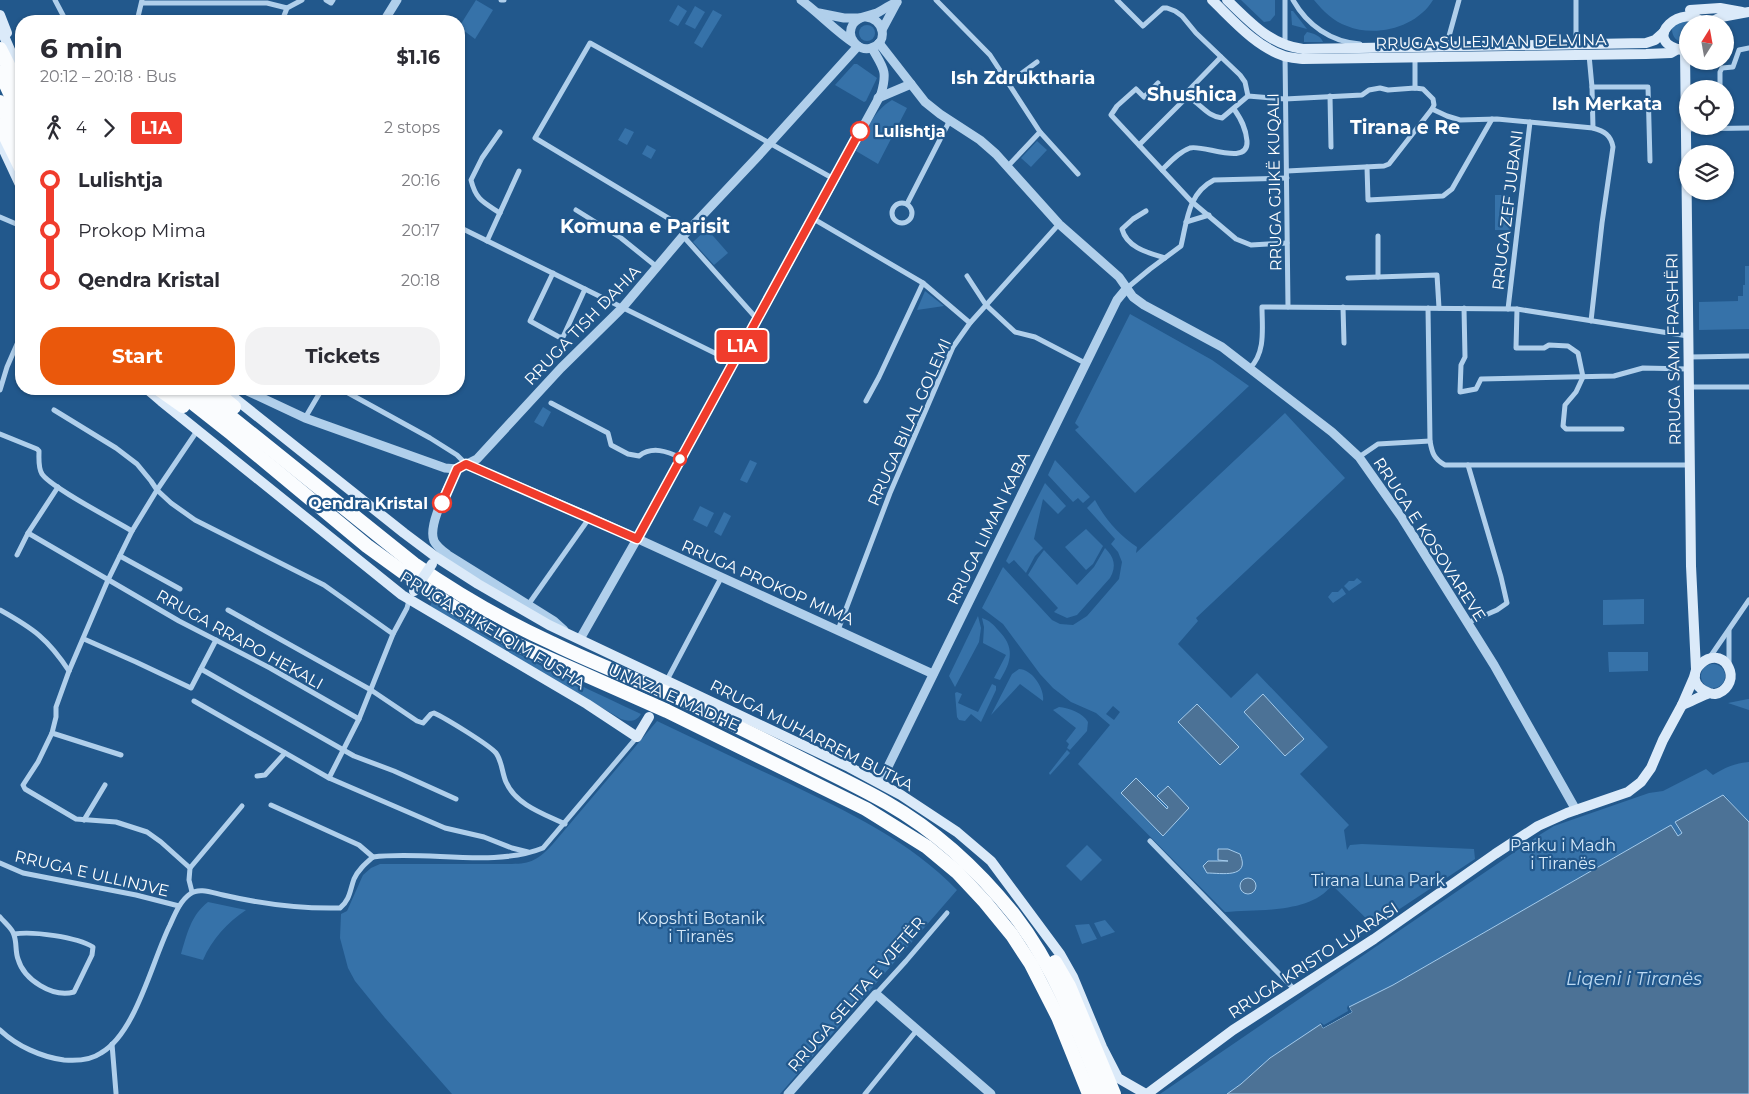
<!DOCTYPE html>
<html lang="en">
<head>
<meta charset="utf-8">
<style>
  body { margin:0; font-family:Montserrat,sans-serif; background:#f2f2f3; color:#2b2b33; height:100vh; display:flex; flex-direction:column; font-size:19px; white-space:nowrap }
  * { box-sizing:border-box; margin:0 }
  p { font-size:16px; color:#7c7c81 }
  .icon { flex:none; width:28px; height:28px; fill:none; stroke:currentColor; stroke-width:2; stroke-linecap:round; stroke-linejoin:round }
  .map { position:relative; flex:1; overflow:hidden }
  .sheet { position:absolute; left:15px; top:15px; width:450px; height:380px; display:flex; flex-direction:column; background:#fff; border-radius:20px; box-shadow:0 1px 4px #0004 }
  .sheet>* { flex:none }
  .badge { padding:0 10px; border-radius:4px; font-size:18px; line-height:32px }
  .needle { width:32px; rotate:11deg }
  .fabs { position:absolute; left:1679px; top:15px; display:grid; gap:10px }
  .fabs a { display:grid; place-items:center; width:55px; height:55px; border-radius:50%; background:#fff; box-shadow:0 1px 4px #0004; font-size:25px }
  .map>.badge { position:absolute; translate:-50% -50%; box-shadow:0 0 0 2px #fff }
  .legs { display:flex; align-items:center; gap:8px; height:55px; padding:0 25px; font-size:16px }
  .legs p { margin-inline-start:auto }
  .summary { display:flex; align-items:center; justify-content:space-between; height:85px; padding:0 25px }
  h1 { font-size:28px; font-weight:700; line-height:38px }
  .action { display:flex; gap:10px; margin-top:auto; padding:10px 25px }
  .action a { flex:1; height:58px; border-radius:20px; background:#ea580c; color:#fff; font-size:20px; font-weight:700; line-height:58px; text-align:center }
  .action a+a { background:#f2f2f3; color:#2b2b33 }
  ul { padding:0 25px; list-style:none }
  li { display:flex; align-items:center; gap:18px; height:50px; font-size:19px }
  li i { display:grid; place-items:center; width:8px; height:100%; margin:0 6px; background:currentColor }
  li i::after { content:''; width:12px; height:12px; margin:-6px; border:4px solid; border-radius:50%; background:#fff }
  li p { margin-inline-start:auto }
  li:first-child i { background:linear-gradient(#0000 50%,currentColor 0) }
  li:last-child i { background:linear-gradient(currentColor 50%,#0000 0) }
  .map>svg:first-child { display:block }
</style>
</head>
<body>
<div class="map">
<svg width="1749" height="1094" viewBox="0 0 1749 1094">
  <rect width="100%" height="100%" fill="#22588c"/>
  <g fill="#3672a9" fill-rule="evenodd">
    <polygon points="476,0 493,10 475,39 459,27"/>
    <polygon points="1241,0 1275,0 1275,15 1270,21 1264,22"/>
    <path d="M1314,0H1433C1417,27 1376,38 1347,26C1333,21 1323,11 1314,0Z"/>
    <polygon points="678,5 687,11 678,26 669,21"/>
    <polygon points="695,6 705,12 695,29 685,24"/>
    <polygon points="713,10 722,15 702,48 694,43"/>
    <polygon points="1291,11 1293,11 1307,29 1292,25"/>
    <path d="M1678,19L1694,24H1688L1687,42C1678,43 1672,38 1672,29Z"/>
    <circle cx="867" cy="33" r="8"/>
    <path d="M1307,32C1313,33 1321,36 1323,42H1304V36Z"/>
    <polygon points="854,64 857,64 877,78 866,101 864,102 835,85"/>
    <path d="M892,100L907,108L878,164L856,151C865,133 873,111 892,100Z"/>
    <polygon points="625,128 634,132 627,145 618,140"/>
    <polygon points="1037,141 1047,150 1031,167 1021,158"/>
    <polygon points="647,145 656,150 651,159 642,154"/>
    <rect x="1495" y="195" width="15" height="35"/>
    <polygon points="707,229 728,253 714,265 693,242"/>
    <polygon points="1745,266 1749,266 1749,329 1699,330 1699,302 1738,301 1738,296 1743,296 1743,285 1745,285"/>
    <polygon points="925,291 944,306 917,310"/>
    <polygon points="1130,314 1212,360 1249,386 1135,493 1075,430 1079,427 1075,423"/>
    <polygon points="543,407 551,412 543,427 534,422"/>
    <path d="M1285,413L1345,478L1196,618L1198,621L1178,644L1231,698L1257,673L1328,747L1300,774L1349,825L1344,830L1347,850L1350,845L1362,844L1474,849L1475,859L1374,926L1332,885C1310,914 1259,909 1225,912L1078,764L1110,725L1096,713L1071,702L1053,688L1040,674L1003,624L982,608L1003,567L1052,620L1060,624L1073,625L1087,616L1119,579L1122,562L1118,552L1111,544L1115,539L1087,508L1095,500C1105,519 1119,535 1137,547L1136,553ZM1113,706L1120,712L1114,720L1106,714Z"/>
    <polygon points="750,460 757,463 747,483 740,480"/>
    <polygon points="1055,460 1090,497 1083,503 1078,498 1073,502 1048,475"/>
    <polygon points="1045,483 1066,506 1058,514 1043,499 1034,539 1043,548 1035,556 1026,573 1014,560 1009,564 1006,561"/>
    <polygon points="700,506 714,513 707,527 693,520"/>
    <polygon points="724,512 731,516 721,536 714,532"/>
    <polygon points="1086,529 1103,546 1093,564 1086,570 1065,547"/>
    <path d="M1105,548C1114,557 1117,566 1110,578L1077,615L1067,618L1054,612L1058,608L1028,575L1038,558L1044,550L1077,585L1094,567Z"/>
    <polygon points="1357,578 1362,582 1349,591 1344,586 1349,581 1354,581"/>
    <polygon points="1342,588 1346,594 1333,603 1328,597 1332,592 1338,592"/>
    <polygon points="1644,599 1644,624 1603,625 1603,600"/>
    <path d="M432,602C498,647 570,681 641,714C636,722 630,722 621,719L430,606Z"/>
    <polygon points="978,616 981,628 979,642 955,687 949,676"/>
    <path d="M982,618C989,620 994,625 998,630C1015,647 1012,661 1000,680L994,678L1006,655L983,643L984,627Z"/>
    <polygon points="1608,652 1648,652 1648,671 1609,672"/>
    <circle cx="1713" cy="676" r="12"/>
    <path d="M1019,669C1032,669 1045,689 1043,701L1020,684L991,715L1012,674Z"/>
    <polygon points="992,684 996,686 996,690 981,722 971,714 965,721 959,720 957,717 955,693 957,692 962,694 958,703 978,712"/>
    <polygon points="1748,699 1749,699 1749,710 1728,703"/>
    <path d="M1059,707C1069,708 1083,713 1088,722L1087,731L1070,750L1067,748L1069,744L1066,741L1076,728L1053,710Z"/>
    <path d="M657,721C701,742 744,763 788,783C848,812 910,841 957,890L780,1094H452L385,1018L355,981L348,968L340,938L341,914L347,911L363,875L371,868L380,864H505C528,864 535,863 552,845Z"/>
    <polygon points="1067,750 1070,753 1050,775 1049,773"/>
    <path d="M1749,762V822L1725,796L1676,823L1682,833L1678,836L1671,825L1393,985L1350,1007L1352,1012L1323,1028L1321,1025L1270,1058L1241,1084L1227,1094H1160L1541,834L1554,826L1649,793L1663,791L1706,769L1713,775C1724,768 1735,763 1749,762Z"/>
    <polygon points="1087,845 1102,860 1081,881 1066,866"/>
    <path d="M208,902L246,910C227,923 212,939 203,960L181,954C187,934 191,915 208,902Z"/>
    <polygon points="1105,920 1115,932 1101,937 1094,923"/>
    <polygon points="1089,924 1097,939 1082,944 1075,925"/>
  </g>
  <g fill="#4c7296" stroke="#a4cbec">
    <polygon points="1263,694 1304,739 1285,756 1244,712"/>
    <polygon points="1197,704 1239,747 1220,765 1178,722"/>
    <polygon points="1136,778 1167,809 1168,807 1157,796 1168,786 1189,808 1163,836 1121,793"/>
    <polygon points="1723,795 1749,822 1749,1094 1227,1094 1241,1084 1270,1058 1321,1024 1323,1028 1352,1012 1349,1007 1393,985 1671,825 1678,836 1682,833 1675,822"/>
    <path d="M1218,849H1228L1240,854C1251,879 1221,873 1207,873L1203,866L1208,861H1228L1218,860Z"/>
    <circle cx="1248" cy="886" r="8"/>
  </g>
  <polygon fill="#22588c" points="1348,1005 1352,1012 1323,1028 1320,1022 1324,1025 1348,1011 1347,1008"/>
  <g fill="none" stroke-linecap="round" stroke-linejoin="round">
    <g stroke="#b0cfeb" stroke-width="5">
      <polyline points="55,0 66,21"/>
      <polyline points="326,0 331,3 333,0"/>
      <polyline points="501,0 504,0"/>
      <polyline points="936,0 990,55 1040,132 1078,174"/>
      <polyline points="1117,0 1143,26 1163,8 1167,8 1175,11 1182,16 1196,33 1240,75 1245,82 1248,96"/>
      <polyline points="1285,0 1285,44"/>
      <path d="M1293,0C1307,25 1331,42 1360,44"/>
      <polyline points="142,3 267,3 287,8"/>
      <polyline points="137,21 142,0"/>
      <polyline points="282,21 287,8 302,0"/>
      <polyline points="1576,44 1576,0"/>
      <polyline points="1446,47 1459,0"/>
      <polyline points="1285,55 1288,307"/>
      <polyline points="1589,55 1592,87 1593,128"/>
      <polyline points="1006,80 1018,76 1037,62"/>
      <polyline points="1158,83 1144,97 1136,89 1117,106 1111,115 1191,201 1236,239 1251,245 1287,243"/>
      <polyline points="1592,87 1648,87 1650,161"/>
      <polyline points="1415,88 1415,58"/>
      <polyline points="1720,89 1720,72 1722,68 1733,67 1739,50 1749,48"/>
      <polyline points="1330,96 1331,147"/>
      <path d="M1187,97C1200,102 1207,117 1222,118L1248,96L1285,99L1362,95L1369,90L1380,88L1388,90L1415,88L1423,89L1433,99L1434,105L1432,109L1389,164L1384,166L1287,171"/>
      <path d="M1432,109L1447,116L1460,120L1497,119L1593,128C1604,131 1611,135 1613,147L1602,223L1591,321"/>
      <polyline points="1686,129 1749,128"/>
      <path d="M500,132L482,158L471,180C476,200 483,202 500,213"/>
      <polyline points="1139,145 1187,97 1189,90 1221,57"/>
      <polyline points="1008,166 1040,132"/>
      <polyline points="1367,167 1368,200 1443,196 1452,189 1492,119"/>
      <path d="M1162,170C1170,162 1179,152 1190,148C1203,144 1249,167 1247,141C1246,128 1241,119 1234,109"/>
      <circle cx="902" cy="213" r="10"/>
      <polyline points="907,204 950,120"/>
      <polyline points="576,210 621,238 657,267"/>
      <path d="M1146,211L1133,219L1122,229C1127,248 1149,253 1165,258"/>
      <polyline points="0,217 21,226"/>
      <polyline points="812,218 923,283 970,323"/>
      <polyline points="1186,222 1209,215"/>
      <polyline points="459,227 733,362"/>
      <polyline points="688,230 535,138 590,43 834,179"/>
      <polyline points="683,236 757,319"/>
      <polyline points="1378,236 1378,277"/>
      <polyline points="487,241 519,171"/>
      <polyline points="553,273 530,321 559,337 563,337 585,289"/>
      <polyline points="967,276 986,305 1015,332 1035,337 1085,363"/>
      <polyline points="1348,278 1437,275 1439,308"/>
      <path d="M1127,288L1150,269L1181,246C1187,221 1188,193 1214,180L1287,178"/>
      <polyline points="1343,307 1344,343"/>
      <path d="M1428,308L1430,441C1432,453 1434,459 1445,465H1690"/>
      <polyline points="1464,308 1465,357 1461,365 1460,392 1476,389 1481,379 1614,376 1643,368 1688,369"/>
      <polyline points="1508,309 1530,122"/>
      <polyline points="1517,309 1516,348 1544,348 1549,345 1568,346 1578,353 1583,377 1576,392 1565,405 1563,426 1566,429 1622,429"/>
      <polyline points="1689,357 1749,356"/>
      <path d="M1250,368C1266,352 1262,328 1262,307L1517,309L1688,336"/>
      <polyline points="1689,387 1749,387"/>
      <polyline points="341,389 430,438 457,455 466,464"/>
      <polyline points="0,390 7,367 21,335"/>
      <polyline points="866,401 879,377 923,283"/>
      <path d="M551,403L608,433L611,445L628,454L639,456C652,446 667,451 681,458"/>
      <polyline points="54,410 116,448 137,464 151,481 157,490 171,503 195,520 324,585 393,634"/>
      <polyline points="305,418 322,389"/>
      <path d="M0,434L37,449L39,451C39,459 38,468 42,474C50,487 116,521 132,531"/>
      <polyline points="1359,457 1378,444 1430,441"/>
      <polyline points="28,533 179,621 270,668 359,719"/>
      <polyline points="17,555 28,533 58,487"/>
      <polyline points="120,556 180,589"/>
      <polyline points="528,605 590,517"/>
      <path d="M0,610C34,629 48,639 69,671"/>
      <path d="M228,610L371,690L417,721L423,723L431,714L434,713C445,718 488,744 496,753C502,761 502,773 506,782C516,805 544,814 565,824"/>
      <polyline points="1467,623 1497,610 1507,603 1501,577 1468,465"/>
      <polyline points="838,630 890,493 953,347 970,323 1059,224"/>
      <polyline points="1729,631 1729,665"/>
      <polyline points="84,639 136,662 191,688 216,640"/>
      <polyline points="1710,657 1749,600"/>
      <polyline points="201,669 354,756 394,771 456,799"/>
      <polyline points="667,680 721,578"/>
      <polyline points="194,701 329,778 445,828 484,837 512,848 528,852"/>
      <polyline points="52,733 121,755"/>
      <polyline points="257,776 265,775 285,753"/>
      <polyline points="329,778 359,719 393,634 407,608 409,600"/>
      <polyline points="271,805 359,845 373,857"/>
      <polyline points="84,820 105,785"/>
      <polyline points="1150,841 1295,990"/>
      <polyline points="0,863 23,873 136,895 179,906"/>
      <polyline points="190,868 242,806"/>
      <polyline points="192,892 189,880 190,868 161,842 147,832 116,822 76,819 25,789 23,785 38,762 52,733 56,717 56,707 69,671 108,580 132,531 157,490 197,431"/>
      <path d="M0,917C4,922 13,929 14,935C17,943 15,951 18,959C24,980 53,998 74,992L92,955L93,947C77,937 33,931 14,934"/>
      <polyline points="876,994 906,961 947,913"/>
      <path d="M0,1030C17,1046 41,1057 64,1060C76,1061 91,1060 101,1053C136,1033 152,961 170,925C175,914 180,901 190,894C199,887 213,893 223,895C262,904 300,909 340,908C350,900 350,890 354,879C358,870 365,864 373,857C425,850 494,868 543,848L637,737"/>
      <polyline points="112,1044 116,1093"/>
      <polyline points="865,1094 917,1030"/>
    </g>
    <g stroke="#b0cfeb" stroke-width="9">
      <path d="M801,0C820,14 835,31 855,44"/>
      <polyline points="819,13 844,18 860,18"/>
      <path d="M866,17C883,18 890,42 871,48C858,52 845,37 853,24C858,16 869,16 877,13C884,9 890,5 897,2"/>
      <polyline points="384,21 397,0"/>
      <polyline points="882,30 897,2"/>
      <polyline points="879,43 925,102 940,114 980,140 996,154 1059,224 1119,277 1133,297 1144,305 1222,347 1332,432 1359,457 1402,518 1494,665 1576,810"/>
      <polyline points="878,98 911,84"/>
      <polyline points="243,389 305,418 445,468 457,469 477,459 561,368 623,307 683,236 761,153 858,46"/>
      <polyline points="466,464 590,517 933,674"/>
      <path d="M457,469C450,485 427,524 434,541C437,547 443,551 448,555L554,621L564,630"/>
      <path d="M580,639L641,532L881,94C888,70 883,68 872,48"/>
      <polyline points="880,783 1117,300 1127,288"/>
      <polyline points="788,1094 876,994 991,1094"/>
    </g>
    <g stroke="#dbeaf9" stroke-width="10">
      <path d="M1212,0C1233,20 1255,46 1284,56C1290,58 1297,58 1303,59L1646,54L1671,53L1678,49"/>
      <path d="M1227,0C1250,22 1270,45 1303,49L1646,43L1655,40L1664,32"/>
      <polyline points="1690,10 1720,8 1742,12"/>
      <polyline points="0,15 7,33"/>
      <polyline points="1707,24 1721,17 1749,12"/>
      <polyline points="0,27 21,75"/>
      <path d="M1682,50C1637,40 1686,0 1703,24"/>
      <polyline points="1685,50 1691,566 1696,669"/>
      <polyline points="0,142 21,187"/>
      <polyline points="147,389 161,401 402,595 587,704 637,737 649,717"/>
      <polyline points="223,389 404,533 436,557 478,584 549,625 849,767 901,795 957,832 991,861 1060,954 1073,977 1102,1047 1118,1078 1146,1094"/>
      <path d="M1682,705C1690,702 1699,697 1707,694C1713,692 1709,694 1715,694C1726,692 1733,681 1730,671C1719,637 1671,678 1709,693"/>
      <polyline points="1147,1094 1233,1030 1374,939 1495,854 1538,826 1567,813 1628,792 1641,782 1651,768 1663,740 1682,705 1695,675"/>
    </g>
    <g stroke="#fafcfe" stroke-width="14">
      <polyline points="0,49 21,91"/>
      <polyline points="0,72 21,117"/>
      <polyline points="0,102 21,147"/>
      <polyline points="0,125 21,168"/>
      <polyline points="159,389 183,406"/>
      <polyline points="175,389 232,434 367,546 436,596 465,614 518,645 667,711 866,809 927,847 957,872 985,902 1012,935 1031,964 1058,1017 1089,1094"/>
      <path d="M196,389L414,564C457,594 504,621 552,643C591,662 632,678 672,695C717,716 762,739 806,761C833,775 861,788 887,803C936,831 980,872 1015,916C1056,969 1079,1033 1103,1094"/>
      <polyline points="212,389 234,407"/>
      <polyline points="1055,962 1069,986 1114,1094"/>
    </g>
    <polyline stroke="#dbeaf9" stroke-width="10" points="414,591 432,564"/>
  </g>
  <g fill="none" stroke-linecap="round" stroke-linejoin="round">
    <defs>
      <polyline id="line-1" points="442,503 457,469 466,464 637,539 860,131"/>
    </defs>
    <use href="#line-1" stroke="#fff" stroke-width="11"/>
    <use href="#line-1" stroke="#f03c2c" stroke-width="8"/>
  </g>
  <g fill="#fff" stroke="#f03c2c" stroke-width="2.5">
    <circle cx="860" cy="131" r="9"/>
    <circle cx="680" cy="459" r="6"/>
    <circle cx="442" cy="503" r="9"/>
  </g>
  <g text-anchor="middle" stroke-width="4.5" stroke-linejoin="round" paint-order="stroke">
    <g font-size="16" fill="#fff" stroke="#22588c">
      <text transform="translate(1491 41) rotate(-1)" y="6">RRUGA SULEJMAN DELVINA</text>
      <text transform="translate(1274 182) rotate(-91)" y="6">RRUGA GJIKË KUQALI</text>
      <text transform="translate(1507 210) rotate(-83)" y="6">RRUGA ZEF JUBANI</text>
      <text transform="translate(582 325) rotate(-46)" y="6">RRUGA TISH DAHIA</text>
      <text transform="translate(1673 349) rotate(-91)" y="6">RRUGA SAMI FRASHËRI</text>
      <text transform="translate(909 422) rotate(-66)" y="6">RRUGA BILAL GOLEMI</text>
      <text transform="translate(988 528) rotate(-64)" y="6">RRUGA LIMAN KABA</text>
      <text transform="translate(1430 539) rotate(57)" y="6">RRUGA E KOSOVAREVE</text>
      <text transform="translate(768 582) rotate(24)" y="6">RRUGA PROKOP MIMA</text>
      <text transform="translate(493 630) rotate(31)" y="6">RRUGA SHKELQIM FUSHA</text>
      <text transform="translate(240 639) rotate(29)" y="6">RRUGA RRAPO HEKALI</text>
      <text transform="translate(674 697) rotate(24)" y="6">UNAZA E MADHE</text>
      <text transform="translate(812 735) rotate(27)" y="6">RRUGA MUHARREM BUTKA</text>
      <text transform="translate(92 873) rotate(13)" y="6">RRUGA E ULLINJVE</text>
      <text transform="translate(1313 960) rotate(-33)" y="6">RRUGA KRISTO LUARASI</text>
      <text transform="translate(856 994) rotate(-49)" y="6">RRUGA SELITA E VJETËR</text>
    </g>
    <g font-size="16" font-weight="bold" fill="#fff" stroke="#22588c" text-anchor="start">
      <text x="874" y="137">Lulishtja</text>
      <text x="428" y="509" text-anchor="end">Qendra Kristal</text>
    </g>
    <g font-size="16" fill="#d5e8f8" stroke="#22588c">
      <text x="1563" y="851">Parku i Madh<tspan x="1563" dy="18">i Tiranës</tspan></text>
      <text x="1378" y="886">Tirana Luna Park</text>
      <text x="701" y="924">Kopshti Botanik<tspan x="701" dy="18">i Tiranës</tspan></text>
    </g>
    <g font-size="18" font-weight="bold" fill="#fff" stroke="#22588c">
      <text x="1023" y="84">Ish Zdruktharia</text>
      <text x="1607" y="110">Ish Merkata</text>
    </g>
    <g font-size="18" font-style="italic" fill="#bcd9f2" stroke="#22588c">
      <text x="1634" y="985">Liqeni i Tiranës</text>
    </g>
    <g font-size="19" font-weight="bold" fill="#fff" stroke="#22588c">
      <text x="1192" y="101">Shushica</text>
      <text x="1405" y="134">Tirana e Re</text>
      <text x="645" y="233">Komuna e Parisit</text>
    </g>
  </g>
</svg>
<div class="fabs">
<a><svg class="needle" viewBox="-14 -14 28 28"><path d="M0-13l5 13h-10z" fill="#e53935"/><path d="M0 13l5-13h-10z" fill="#7c7c81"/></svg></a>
<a><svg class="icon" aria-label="locate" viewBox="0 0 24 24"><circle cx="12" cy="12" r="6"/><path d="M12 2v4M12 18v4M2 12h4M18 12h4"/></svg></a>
<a><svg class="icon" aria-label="layers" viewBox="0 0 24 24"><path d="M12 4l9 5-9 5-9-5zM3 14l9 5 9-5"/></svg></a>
</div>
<b class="badge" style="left:742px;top:346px;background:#f03c2c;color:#fff">L1A</b>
<section class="sheet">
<div class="summary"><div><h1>6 min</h1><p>20:12 – 20:18 · Bus</p></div><b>$1.16</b></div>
<div class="legs"><svg class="icon" aria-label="walk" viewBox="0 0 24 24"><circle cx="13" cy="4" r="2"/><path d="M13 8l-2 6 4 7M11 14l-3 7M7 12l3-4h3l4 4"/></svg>4<svg class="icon" aria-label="forward" viewBox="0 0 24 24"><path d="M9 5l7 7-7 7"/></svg><b class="badge" style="background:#f03c2c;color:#fff">L1A</b><p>2 stops</p></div>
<ul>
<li><i style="color:#f03c2c"></i><b>Lulishtja</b><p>20:16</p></li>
<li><i style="color:#f03c2c"></i><span>Prokop Mima</span><p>20:17</p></li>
<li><i style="color:#f03c2c"></i><b>Qendra Kristal</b><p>20:18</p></li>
</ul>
<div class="action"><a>Start</a><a>Tickets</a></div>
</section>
</div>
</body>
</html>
